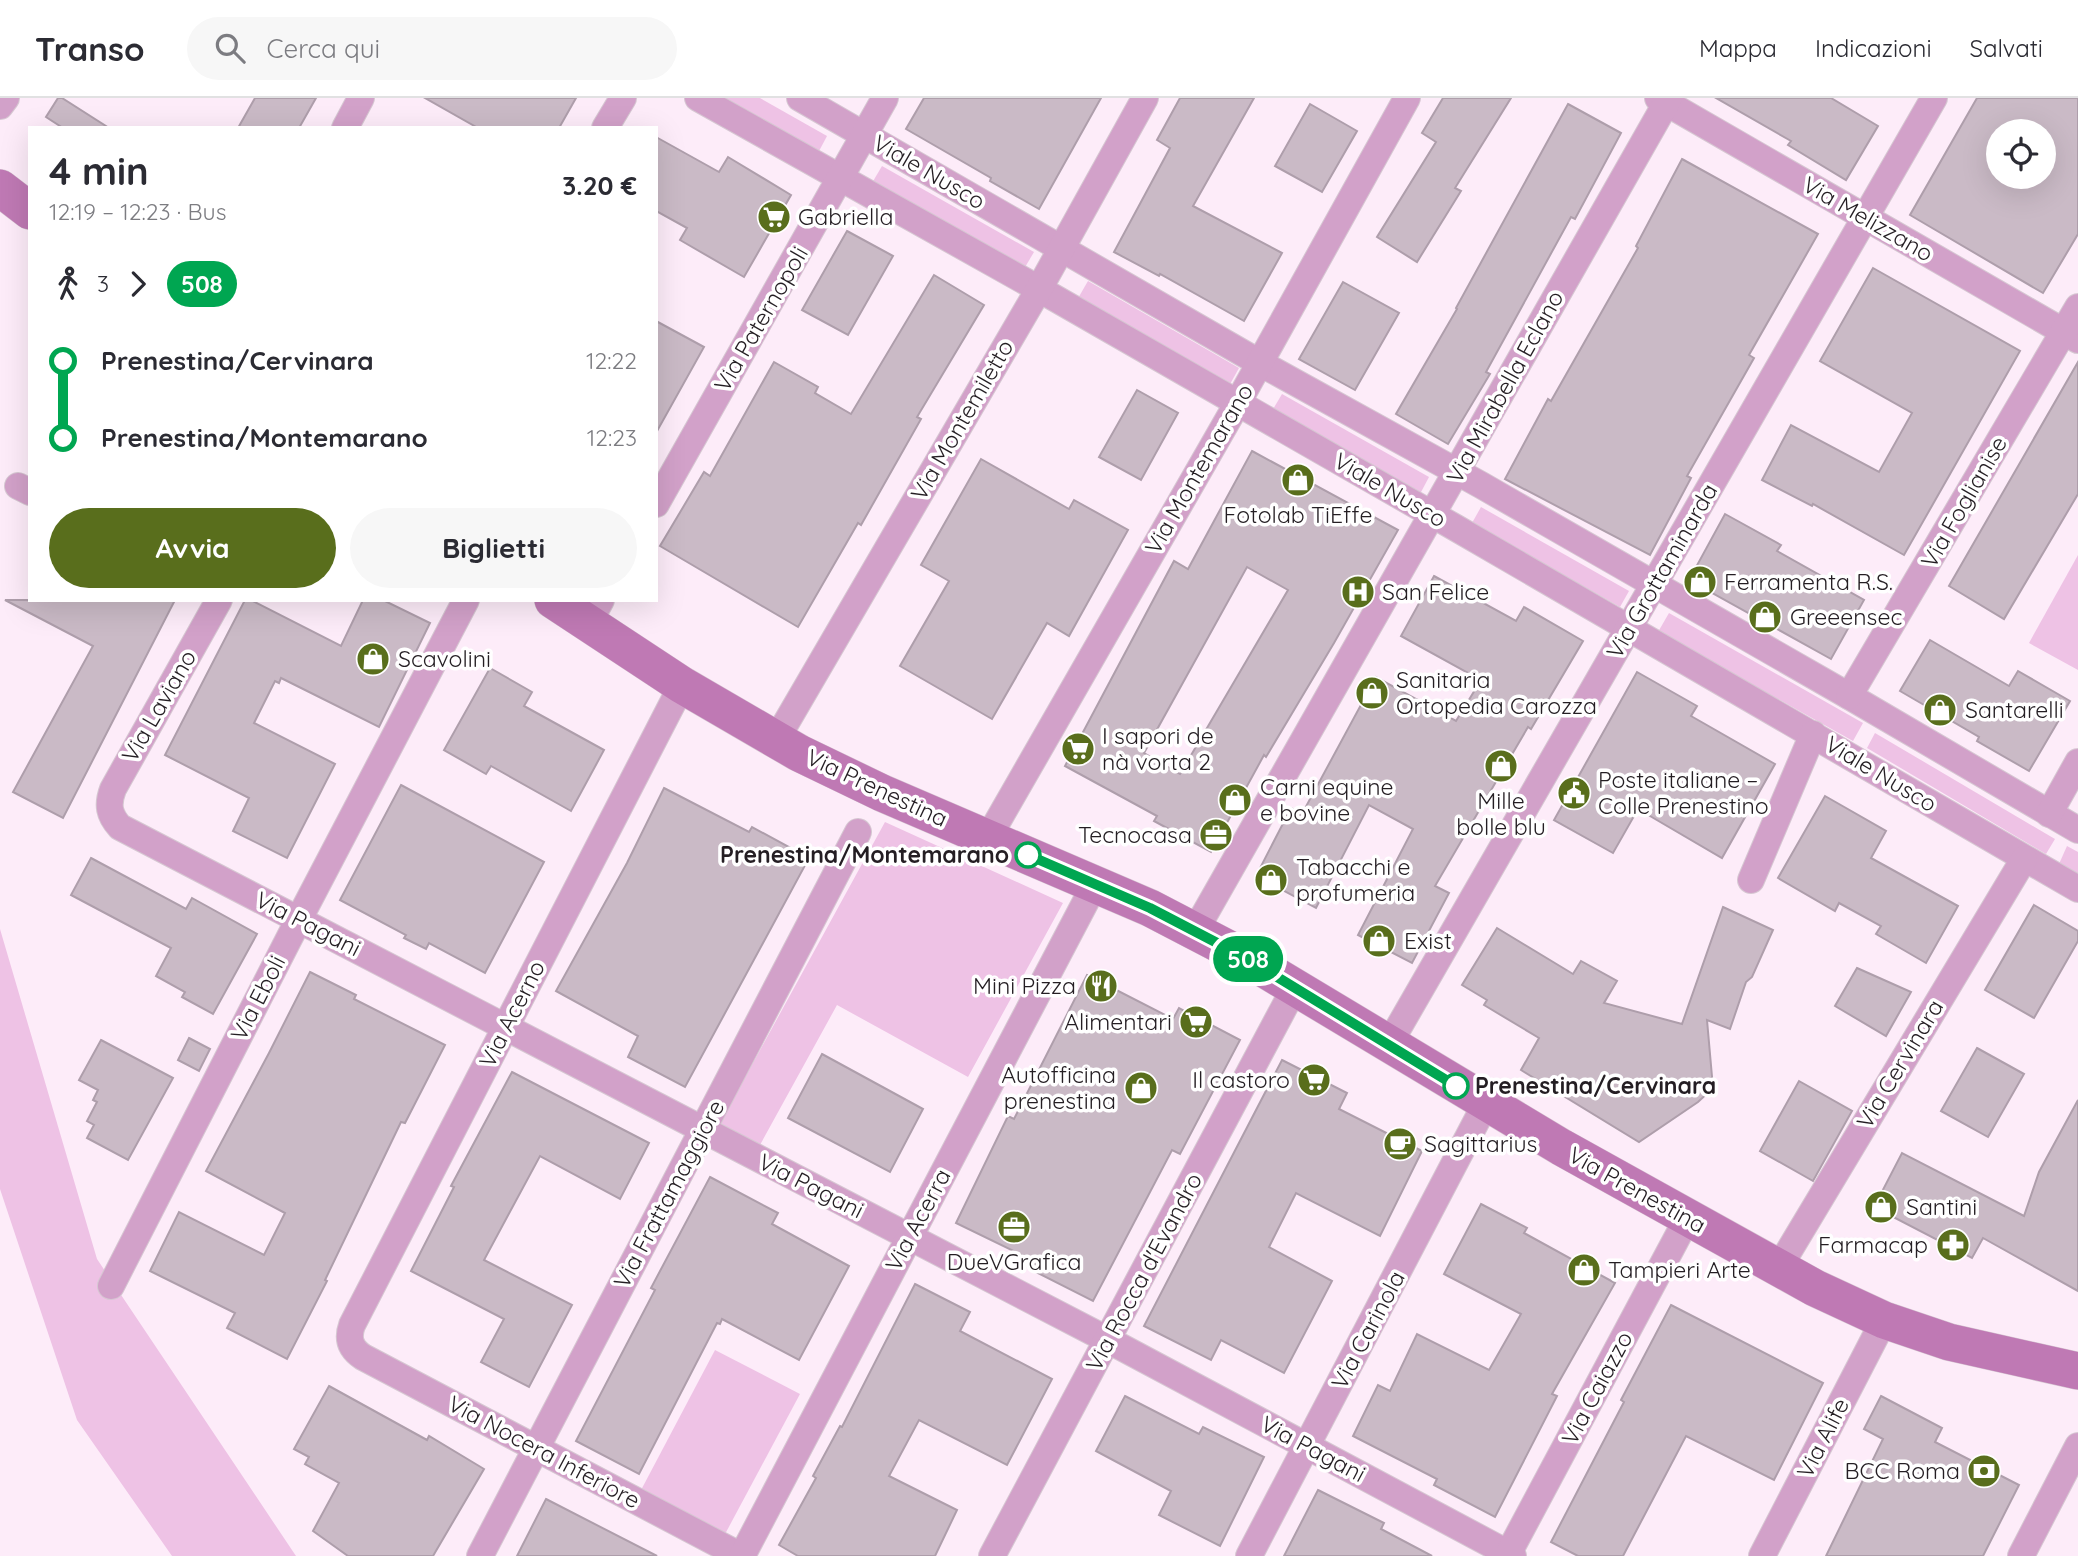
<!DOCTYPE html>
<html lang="it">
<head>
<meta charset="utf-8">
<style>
  body { margin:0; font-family:Quicksand,sans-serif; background:#f7f7f7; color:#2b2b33; height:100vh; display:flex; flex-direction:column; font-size:26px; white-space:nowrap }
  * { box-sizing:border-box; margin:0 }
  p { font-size:23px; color:#7c7c81 }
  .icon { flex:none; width:38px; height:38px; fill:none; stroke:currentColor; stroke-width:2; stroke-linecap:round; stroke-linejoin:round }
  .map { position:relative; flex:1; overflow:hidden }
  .details { position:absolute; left:28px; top:28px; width:630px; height:476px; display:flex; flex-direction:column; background:#fff; border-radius:0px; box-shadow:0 7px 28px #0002 }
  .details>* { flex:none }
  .badge { padding:0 14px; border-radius:23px; font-size:24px; line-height:46px }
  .tools { position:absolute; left:1986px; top:21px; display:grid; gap:14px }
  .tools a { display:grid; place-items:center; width:70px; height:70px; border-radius:50%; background:#fff; box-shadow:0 7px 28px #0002; font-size:35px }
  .map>.badge { position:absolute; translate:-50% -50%; box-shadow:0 0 0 4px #fff }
  .legs { display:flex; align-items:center; gap:10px; height:77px; padding:0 21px; font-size:23px }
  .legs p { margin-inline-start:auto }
  .overview { display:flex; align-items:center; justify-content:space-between; height:119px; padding:0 21px }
  h1 { font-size:38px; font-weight:700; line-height:52px }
  .button { display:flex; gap:14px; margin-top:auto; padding:14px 21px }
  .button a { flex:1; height:80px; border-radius:42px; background:#596e1c; color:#fff; font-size:28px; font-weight:700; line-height:80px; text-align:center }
  .button a+a { background:#f7f7f7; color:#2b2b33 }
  ul { padding:0 21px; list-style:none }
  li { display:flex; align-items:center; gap:24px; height:77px; font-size:26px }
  li i { display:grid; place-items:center; width:10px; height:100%; margin:0 9px; background:currentColor }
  li i::after { content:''; width:18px; height:18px; margin:-9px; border:5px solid; border-radius:50%; background:#fff }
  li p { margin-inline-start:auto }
  li:first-child i { background:linear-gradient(#0000 50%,currentColor 0) }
  li:last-child i { background:linear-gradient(currentColor 50%,#0000 0) }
  header { display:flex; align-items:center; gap:42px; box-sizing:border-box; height:98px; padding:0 35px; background:#fff; border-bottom:2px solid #e1e1e2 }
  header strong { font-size:33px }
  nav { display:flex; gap:38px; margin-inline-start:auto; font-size:24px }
  .search { width:490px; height:63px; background:#f7f7f7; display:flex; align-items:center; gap:18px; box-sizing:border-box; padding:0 24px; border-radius:38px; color:#7c7c81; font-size:26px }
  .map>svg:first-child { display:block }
</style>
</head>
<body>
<header>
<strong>Transo</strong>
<div class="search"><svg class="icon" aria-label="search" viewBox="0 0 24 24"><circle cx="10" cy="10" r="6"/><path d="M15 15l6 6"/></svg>Cerca qui</div>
<nav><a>Mappa</a><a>Indicazioni</a><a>Salvati</a></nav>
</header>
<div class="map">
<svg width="2078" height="1458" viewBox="0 0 2078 1458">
  <rect width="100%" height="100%" fill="#fdecf9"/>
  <g fill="#eec2e5">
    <polygon points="720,0 760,0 827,38 818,55"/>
    <polygon points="882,68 1034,154 1024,171 872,85"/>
    <polygon points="1088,183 1239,270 1229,288 1077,202"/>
    <polygon points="1282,296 1429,379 1420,396 1272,313"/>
    <polygon points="1481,409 1629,493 1620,509 1472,425"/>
    <polygon points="2078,457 2078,572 2029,545"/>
    <polygon points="1669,515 1863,625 1853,643 1658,534"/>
    <polygon points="1875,635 2055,741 2046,756 1867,650"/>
    <polygon points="885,724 1063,805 968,979 837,907 760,1047 720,1025"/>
    <polygon points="2067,748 2078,754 2078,777 2059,766"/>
    <polygon points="0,831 97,1161 296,1458 172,1458 77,1322 0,1091"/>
    <polygon points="715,1252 800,1296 724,1438 640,1394"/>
  </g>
  <g fill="#cabac6" stroke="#ae9eab" stroke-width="2" fill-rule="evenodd">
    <polygon points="58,0 62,0 109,30 63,30 46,19"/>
    <polygon points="255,0 316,0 299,30 238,30"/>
    <polygon points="425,0 576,0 559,30 478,30"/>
    <polygon points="924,0 1101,0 1039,111 990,83 991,80 906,31"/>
    <polygon points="1180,0 1254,0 1193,108 1282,155 1244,223 1160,176 1159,178 1114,154 1170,50 1157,42"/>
    <polygon points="1443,0 1511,0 1455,90 1461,93 1417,164 1377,139 1436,44 1422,35"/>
    <polygon points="1716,0 1831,0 1878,28 1846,82 1788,47 1791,43"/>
    <path d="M1977,0H2078V136L2043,195L1910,117ZM1998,33H2044V79H1998Z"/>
    <polygon points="1310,6 1357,33 1322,94 1275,68"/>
    <polygon points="1568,6 1621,35 1575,121 1571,119 1486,274 1490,276 1448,346 1396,316 1457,211 1456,210"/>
    <polygon points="656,39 719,74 728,59 791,97 744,179 680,142 687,130 656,113"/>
    <polygon points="1682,61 1818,136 1749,257 1754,260 1687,378 1691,380 1650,457 1505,381 1548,301 1551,303 1638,150 1636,148"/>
    <polygon points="847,133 893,158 848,237 802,212"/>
    <polygon points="1873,170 2020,253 1904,457 1813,406 1812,408 1762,382 1791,327 1879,374 1912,315 1820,263"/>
    <polygon points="934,177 984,207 917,319 921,321 861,427 858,425 798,529 660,448 704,374 710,378 774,264 818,289 815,295 851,316"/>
    <polygon points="1343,184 1399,215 1355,292 1299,261"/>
    <polygon points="656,223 704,249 656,335"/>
    <polygon points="2078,264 2078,396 2004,521 1949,488"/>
    <polygon points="1137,292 1178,315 1141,382 1099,359"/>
    <path d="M1252,353L1398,432L1334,545L1266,659L1264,657L1211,754L1154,723L1157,718L1065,668L1174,463L1188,471ZM1247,469L1288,492L1180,676L1144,655Z"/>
    <polygon points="981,361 1069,411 1074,402 1128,432 1069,538 1047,525 992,621 900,568 949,483 921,467"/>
    <polygon points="1725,416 1781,447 1777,453 1864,502 1831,561 1689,482"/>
    <polygon points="1434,478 1516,523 1524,509 1583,543 1531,631 1528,629 1435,788 1449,795 1412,865 1358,837 1413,731 1369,707 1316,810 1256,778 1291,710 1302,716 1376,579 1456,623 1481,582 1401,538"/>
    <polygon points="5,502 175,502 63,720 13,694 93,548"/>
    <polygon points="245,502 251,502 341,548 363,502 383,502 430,525 379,629 281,580 279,585 275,583 254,625 335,666 287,760 233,733 249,700 165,657"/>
    <polygon points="1930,542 2009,588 2018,573 2070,603 2029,673 1977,643 1979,639 1900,593"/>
    <polygon points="490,570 532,594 524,608 604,652 571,713 491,668 486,676 444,652"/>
    <polygon points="1637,574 1697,608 1691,618 1775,666 1722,760 1638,711 1613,755 1554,722"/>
    <polygon points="401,687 544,764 485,875 429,845 426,851 404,840 406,837 340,802"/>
    <polygon points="664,690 749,734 752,729 809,760 685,989 628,959 638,938 556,893 627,765"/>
    <polygon points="1825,698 1886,733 1871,760 1958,808 1926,865 1876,836 1881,828 1839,805 1835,813 1778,780"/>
    <polygon points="91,760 186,811 192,800 257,836 213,916 182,899 185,894 156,878 171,850 71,797"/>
    <polygon points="2034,807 2078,833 2078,843 2034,920 1985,892"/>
    <polygon points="1723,809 1773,832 1752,879 1746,884 1730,931 1707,922 1713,990 1698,1004 1639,1044 1521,972 1539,940 1484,907 1487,902 1462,887 1497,830 1573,876 1581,863 1617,883 1604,905 1682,926"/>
    <polygon points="1857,870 1911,894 1886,938 1835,908"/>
    <polygon points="310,874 356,897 354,901 445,947 405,1025 401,1024 325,1182 327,1183 287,1261 227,1230 235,1215 150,1173 179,1114 264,1157 285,1115 206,1073 269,955"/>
    <polygon points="1087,877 1173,921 1179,910 1240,942 1180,1056 1172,1052 1093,1203 1032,1172 1036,1164 956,1125 1008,1018 1014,1021"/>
    <polygon points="189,940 210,951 199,973 178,962"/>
    <polygon points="101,942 173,980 128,1062 87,1040 94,1027 87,1023 97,1004 93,1002 98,992 79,982"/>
    <polygon points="1977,950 2024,976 1988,1039 1941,1013"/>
    <polygon points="822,956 923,1011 890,1074 788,1020"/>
    <polygon points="1282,962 1347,995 1339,1011 1422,1053 1380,1138 1296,1095 1269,1149 1332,1183 1284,1275 1221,1242 1211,1262 1144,1228"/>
    <polygon points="512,974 649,1045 620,1101 540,1058 484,1162 572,1207 529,1289 481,1264 504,1221 411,1173 454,1089 451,1088"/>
    <polygon points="1799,983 1852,1013 1813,1083 1760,1053"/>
    <polygon points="2078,1002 2078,1193 1983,1140 1972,1160 1874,1109 1902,1055 2024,1118 2039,1074"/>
    <polygon points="710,1079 778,1115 772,1126 849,1168 799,1262 722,1221 720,1226 717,1225 639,1376 576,1343 655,1192 651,1190"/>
    <polygon points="1481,1106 1527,1130 1524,1135 1615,1185 1552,1296 1557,1298 1495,1419 1434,1387 1437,1381 1353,1338 1378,1287 1390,1293 1417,1236 1489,1272 1521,1216 1444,1176"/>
    <polygon points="915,1186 970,1214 960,1233 1052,1281 1007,1367 919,1322 889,1378 957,1412 935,1458 798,1458 779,1447 816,1380 813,1378 840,1328 842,1329"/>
    <polygon points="1671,1207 1823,1285 1774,1382 1686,1338 1623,1458 1578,1458 1551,1444 1624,1304 1621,1302"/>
    <polygon points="329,1288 427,1342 429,1338 484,1371 433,1458 348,1458 313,1433 339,1385 305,1366 309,1359 294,1351"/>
    <polygon points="1125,1298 1199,1336 1203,1329 1264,1359 1220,1448 1159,1417 1171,1393 1096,1353"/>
    <polygon points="1881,1298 1942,1330 1935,1344 2019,1387 1983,1458 1826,1458 1883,1341 1864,1331"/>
    <polygon points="1318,1392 1384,1425 1381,1431 1432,1458 1284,1458"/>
    <polygon points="546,1401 657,1458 517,1458"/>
  </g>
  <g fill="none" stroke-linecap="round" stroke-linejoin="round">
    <defs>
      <g id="street">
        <polyline points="698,0 1039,191 1456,430 2078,791"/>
        <polyline points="800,0 1260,265 1481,387 1849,598 2078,732"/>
        <polyline points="1658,0 2078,242"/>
        <polyline points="0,8 6,0"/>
        <polyline points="345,30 361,0"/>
        <polyline points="605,30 623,0"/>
        <polyline points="18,388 30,394"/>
        <polyline points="656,406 885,0"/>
        <path d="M219,502L113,691C107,707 109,717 120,729L1108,1242L1513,1458"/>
        <polyline points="588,526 601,502"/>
        <path d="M682,587L352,1227C347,1241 351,1251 363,1259L741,1458"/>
        <polyline points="1849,598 2078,209"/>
        <polyline points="776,642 1039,191 1145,0"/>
        <polyline points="2049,716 2078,664"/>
        <polyline points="988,740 1237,306 1407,0"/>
        <polyline points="1751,782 1813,636"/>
        <polyline points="1195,833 1669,0"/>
        <polyline points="1389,946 1934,0"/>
        <polyline points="1778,1171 2024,761"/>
        <polyline points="111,1188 299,821 466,502"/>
        <polyline points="480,1458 858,734"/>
        <polyline points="742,1458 1095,786"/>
        <polyline points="992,1458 1295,889"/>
        <polyline points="1249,1458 1486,1005"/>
        <polyline points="1507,1458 1687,1121"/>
        <polyline points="1762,1458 1884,1222"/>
        <polyline points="2021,1458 2078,1348"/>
      </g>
      <g id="secondary">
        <polyline points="0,90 30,113"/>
        <polyline points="553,502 682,587 799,655 882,695 1150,810 1246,860 1561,1049 1815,1190 1884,1222 1949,1244 2078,1273"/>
      </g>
    </defs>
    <use href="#street" stroke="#d6c7d2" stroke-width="28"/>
    <use href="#secondary" stroke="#d6c7d2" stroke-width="38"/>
    <use href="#street" stroke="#d2a1c9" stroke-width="26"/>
    <use href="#secondary" stroke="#bf79b4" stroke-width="37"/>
  </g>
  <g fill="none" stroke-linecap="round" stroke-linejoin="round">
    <defs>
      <polyline id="line-1" points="1028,757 1150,810 1246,860 1456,988"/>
    </defs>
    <use href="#line-1" stroke="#fff" stroke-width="16"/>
    <use href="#line-1" stroke="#00a651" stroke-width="10"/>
  </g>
  <defs>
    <symbol id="supermarket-disc" viewBox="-11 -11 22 22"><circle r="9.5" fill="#596e1c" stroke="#fff"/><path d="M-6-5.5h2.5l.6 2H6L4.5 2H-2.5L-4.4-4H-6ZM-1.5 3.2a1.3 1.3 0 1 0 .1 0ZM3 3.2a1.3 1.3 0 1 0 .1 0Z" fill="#fff"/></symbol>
    <symbol id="shop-disc" viewBox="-11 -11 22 22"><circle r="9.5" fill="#596e1c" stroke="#fff"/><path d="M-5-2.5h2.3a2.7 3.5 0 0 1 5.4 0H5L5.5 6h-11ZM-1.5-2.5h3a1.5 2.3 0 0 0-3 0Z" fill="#fff"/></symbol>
    <symbol id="hospital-disc" viewBox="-11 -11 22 22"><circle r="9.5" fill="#596e1c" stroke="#fff"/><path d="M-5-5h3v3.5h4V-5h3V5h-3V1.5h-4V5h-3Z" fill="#fff"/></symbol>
    <symbol id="civic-disc" viewBox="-11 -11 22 22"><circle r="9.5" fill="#596e1c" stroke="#fff"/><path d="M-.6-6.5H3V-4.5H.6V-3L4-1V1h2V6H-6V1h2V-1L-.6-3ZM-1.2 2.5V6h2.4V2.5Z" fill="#fff"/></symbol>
    <symbol id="office-disc" viewBox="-11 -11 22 22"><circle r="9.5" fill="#596e1c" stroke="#fff"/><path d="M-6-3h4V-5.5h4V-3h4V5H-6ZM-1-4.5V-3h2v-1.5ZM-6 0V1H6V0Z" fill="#fff"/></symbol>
    <symbol id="restaurant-disc" viewBox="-11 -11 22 22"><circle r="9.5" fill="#596e1c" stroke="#fff"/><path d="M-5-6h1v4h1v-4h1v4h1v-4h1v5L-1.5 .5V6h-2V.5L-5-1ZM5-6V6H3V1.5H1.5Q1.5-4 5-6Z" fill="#fff"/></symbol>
    <symbol id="cafe-disc" viewBox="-11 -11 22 22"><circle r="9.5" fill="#596e1c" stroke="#fff"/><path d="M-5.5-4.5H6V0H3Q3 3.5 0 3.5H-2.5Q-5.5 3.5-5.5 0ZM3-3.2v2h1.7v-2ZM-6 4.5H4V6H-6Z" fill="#fff"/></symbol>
    <symbol id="pharmacy-disc" viewBox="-11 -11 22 22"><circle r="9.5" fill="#596e1c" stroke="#fff"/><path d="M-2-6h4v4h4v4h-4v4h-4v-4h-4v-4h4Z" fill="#fff"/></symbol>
    <symbol id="bank-disc" viewBox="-11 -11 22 22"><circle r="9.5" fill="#596e1c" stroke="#fff"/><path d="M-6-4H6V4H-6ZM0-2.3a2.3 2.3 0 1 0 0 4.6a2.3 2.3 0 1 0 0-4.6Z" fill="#fff"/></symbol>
  </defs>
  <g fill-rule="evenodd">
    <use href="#supermarket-disc" x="755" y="100" width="38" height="38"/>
    <use href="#shop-disc" x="1279" y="363" width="38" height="38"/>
    <use href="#shop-disc" x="1681" y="465" width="38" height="38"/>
    <use href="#hospital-disc" x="1339" y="475" width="38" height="38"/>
    <use href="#shop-disc" x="1746" y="500" width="38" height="38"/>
    <use href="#shop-disc" x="354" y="542" width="38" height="38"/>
    <use href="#shop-disc" x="1353" y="576" width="38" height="38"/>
    <use href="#shop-disc" x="1921" y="593" width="38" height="38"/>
    <use href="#supermarket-disc" x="1059" y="632" width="38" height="38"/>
    <use href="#shop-disc" x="1482" y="649" width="38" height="38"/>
    <use href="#civic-disc" x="1555" y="676" width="38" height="38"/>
    <use href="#shop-disc" x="1216" y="683" width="38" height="38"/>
    <use href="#office-disc" x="1197" y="718" width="38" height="38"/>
    <use href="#shop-disc" x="1252" y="763" width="38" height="38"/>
    <use href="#shop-disc" x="1360" y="824" width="38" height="38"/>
    <use href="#restaurant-disc" x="1082" y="869" width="38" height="38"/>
    <use href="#supermarket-disc" x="1177" y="905" width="38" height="38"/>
    <use href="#supermarket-disc" x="1295" y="963" width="38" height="38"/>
    <use href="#shop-disc" x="1122" y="971" width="38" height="38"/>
    <use href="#cafe-disc" x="1381" y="1027" width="38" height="38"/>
    <use href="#shop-disc" x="1862" y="1090" width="38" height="38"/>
    <use href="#office-disc" x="995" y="1110" width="38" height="38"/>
    <use href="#pharmacy-disc" x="1934" y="1128" width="38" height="38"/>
    <use href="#shop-disc" x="1565" y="1153" width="38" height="38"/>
    <use href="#bank-disc" x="1965" y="1354" width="38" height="38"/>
  </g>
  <g fill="#fff" stroke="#00a651" stroke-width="3.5">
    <circle cx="1028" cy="757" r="12"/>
    <circle cx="1456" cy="988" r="12"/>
  </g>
  <g text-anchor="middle" stroke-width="7" stroke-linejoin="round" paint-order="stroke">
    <g font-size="23" fill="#241e23" stroke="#fff">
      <text transform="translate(929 74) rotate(30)" y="8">Viale Nusco</text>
      <text transform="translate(1868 121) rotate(30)" y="8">Via Melizzano</text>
      <text transform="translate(761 221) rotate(-60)" y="8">Via Paternopoli</text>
      <text transform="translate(1505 289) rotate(-61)" y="8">Via Mirabella Eclano</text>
      <text transform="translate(962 322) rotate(-60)" y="8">Via Montemiletto</text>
      <text transform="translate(1199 371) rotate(-60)" y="8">Via Montemarano</text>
      <text transform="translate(1390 392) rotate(30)" y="8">Viale Nusco</text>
      <text transform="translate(1964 404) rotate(-60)" y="8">Via Foglianise</text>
      <text transform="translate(1662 473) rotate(-60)" y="8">Via Grottaminarda</text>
      <text transform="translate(159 608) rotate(-60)" y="8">Via Laviano</text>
      <text transform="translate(1881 676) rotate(31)" y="8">Viale Nusco</text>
      <text transform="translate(877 690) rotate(25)" y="8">Via Prenestina</text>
      <text transform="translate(308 826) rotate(27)" y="8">Via Pagani</text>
      <text transform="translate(258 900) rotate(-63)" y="8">Via Eboli</text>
      <text transform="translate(512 916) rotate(-63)" y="8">Via Acerno</text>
      <text transform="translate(1900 966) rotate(-59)" y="8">Via Cervinara</text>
      <text transform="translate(811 1088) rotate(27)" y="8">Via Pagani</text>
      <text transform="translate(1637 1092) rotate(29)" y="8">Via Prenestina</text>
      <text transform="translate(669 1096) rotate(-62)" y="8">Via Frattamaggiore</text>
      <text transform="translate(918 1122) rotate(-62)" y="8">Via Acerra</text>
      <text transform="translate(1144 1174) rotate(-62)" y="8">Via Rocca d'Evandro</text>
      <text transform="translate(1368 1232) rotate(-62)" y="8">Via Carinola</text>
      <text transform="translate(1597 1290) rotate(-62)" y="8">Via Caiazzo</text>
      <text transform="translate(1823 1340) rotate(-63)" y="8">Via Alife</text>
      <text transform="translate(1313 1351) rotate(28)" y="8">Via Pagani</text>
      <text transform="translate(544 1354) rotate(28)" y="8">Via Nocera Inferiore</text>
    </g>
    <g font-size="23" fill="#241e23" stroke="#fff" text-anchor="start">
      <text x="798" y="127">Gabriella</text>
      <text x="1298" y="425" text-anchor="middle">Fotolab TiEffe</text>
      <text x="1724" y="492">Ferramenta R.S.</text>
      <text x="1382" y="502">San Felice</text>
      <text x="1790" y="527">Greeensec</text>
      <text x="398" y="569">Scavolini</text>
      <text x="1396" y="590">Sanitaria<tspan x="1396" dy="26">Ortopedia Carozza</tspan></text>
      <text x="1965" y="620">Santarelli</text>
      <text x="1102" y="646">I sapori de<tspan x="1102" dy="26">nà vorta 2</tspan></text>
      <text x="1598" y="690">Poste italiane –<tspan x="1598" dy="26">Colle Prenestino</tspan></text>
      <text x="1260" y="697">Carni equine<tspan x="1260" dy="26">e bovine</tspan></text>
      <text x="1501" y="711" text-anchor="middle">Mille<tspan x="1501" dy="26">bolle blu</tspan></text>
      <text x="1192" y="745" text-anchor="end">Tecnocasa</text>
      <text x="1296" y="777">Tabacchi e<tspan x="1296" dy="26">profumeria</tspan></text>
      <text x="1404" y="851">Exist</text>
      <text x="1076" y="896" text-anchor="end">Mini Pizza</text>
      <text x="1172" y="932" text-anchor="end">Alimentari</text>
      <text x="1116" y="985" text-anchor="end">Autofficina<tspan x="1116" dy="26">prenestina</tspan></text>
      <text x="1290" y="990" text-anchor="end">Il castoro</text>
      <text x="1424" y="1054">Sagittarius</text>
      <text x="1906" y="1117">Santini</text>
      <text x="1928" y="1155" text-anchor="end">Farmacap</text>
      <text x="1014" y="1172" text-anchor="middle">DueVGrafica</text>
      <text x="1608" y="1180">Tampieri Arte</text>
      <text x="1960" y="1381" text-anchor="end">BCC Roma</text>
    </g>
    <g font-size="23" font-weight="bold" fill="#241e23" stroke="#fff" text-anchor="end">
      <text x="1009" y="765">Prenestina/Montemarano</text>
      <text x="1475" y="996" text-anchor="start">Prenestina/Cervinara</text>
    </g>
  </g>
</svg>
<div class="tools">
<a><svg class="icon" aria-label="locate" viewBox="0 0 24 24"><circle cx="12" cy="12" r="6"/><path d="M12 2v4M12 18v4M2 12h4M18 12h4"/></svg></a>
</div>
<b class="badge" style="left:1248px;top:861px;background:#00a651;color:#fff">508</b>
<section class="details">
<div class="overview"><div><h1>4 min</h1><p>12:19 – 12:23 · Bus</p></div><b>3.20 €</b></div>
<div class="legs"><svg class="icon" aria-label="walk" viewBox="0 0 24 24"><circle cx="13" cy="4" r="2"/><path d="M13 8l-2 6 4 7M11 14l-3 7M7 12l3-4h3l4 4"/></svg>3<svg class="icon" aria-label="forward" viewBox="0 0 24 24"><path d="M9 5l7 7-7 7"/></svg><b class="badge" style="background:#00a651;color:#fff">508</b></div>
<ul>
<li><i style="color:#00a651"></i><b>Prenestina/Cervinara</b><p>12:22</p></li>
<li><i style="color:#00a651"></i><b>Prenestina/Montemarano</b><p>12:23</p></li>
</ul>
<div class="button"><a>Avvia</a><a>Biglietti</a></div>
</section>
</div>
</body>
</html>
